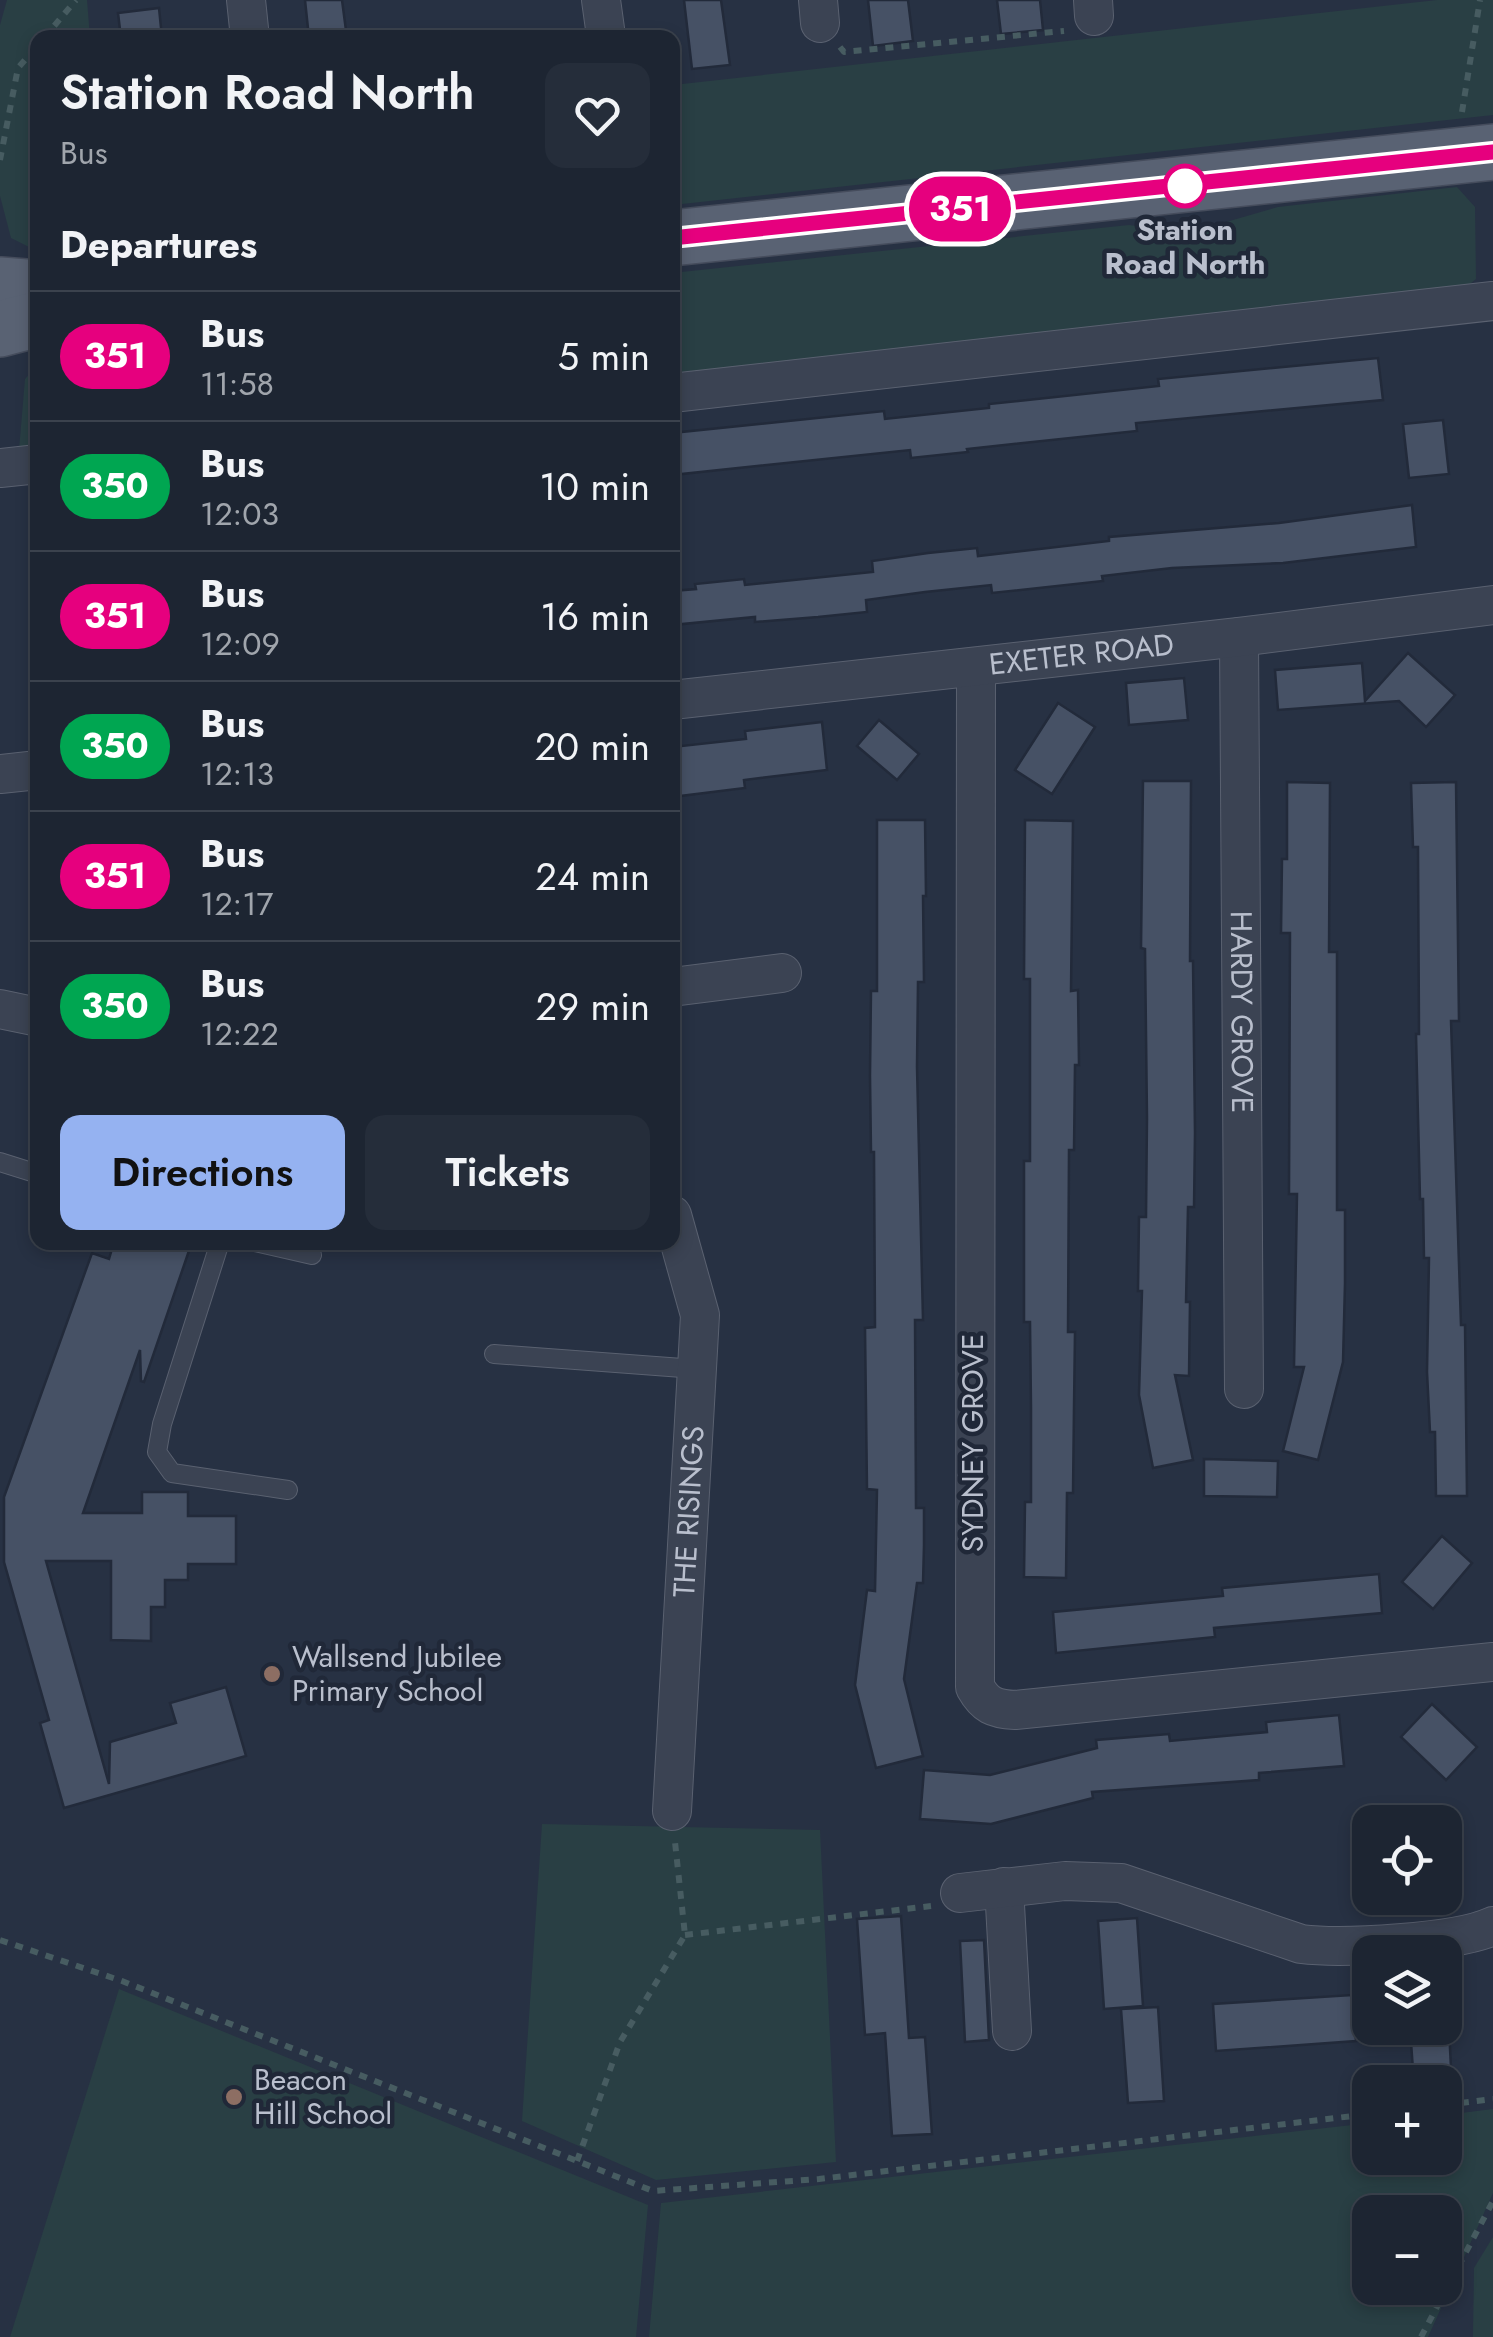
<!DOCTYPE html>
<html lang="en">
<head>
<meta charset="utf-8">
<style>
  body { margin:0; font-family:Jost,sans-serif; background:#252d3a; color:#f1f3f6; height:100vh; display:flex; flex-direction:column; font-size:38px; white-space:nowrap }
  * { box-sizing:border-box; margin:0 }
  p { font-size:32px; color:#a0a5ac }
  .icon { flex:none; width:55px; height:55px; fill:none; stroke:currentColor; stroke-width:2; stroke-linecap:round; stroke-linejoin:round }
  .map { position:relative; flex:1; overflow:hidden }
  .panel { position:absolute; left:30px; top:30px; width:650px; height:1220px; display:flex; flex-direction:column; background:#1d2532; border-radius:20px; box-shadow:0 5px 15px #0003,0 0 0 2px #3b424d }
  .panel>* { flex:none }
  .badge { padding:0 20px; border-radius:32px; font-size:35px; line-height:65px }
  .controls { position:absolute; left:1352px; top:1805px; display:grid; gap:20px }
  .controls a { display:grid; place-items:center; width:110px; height:110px; border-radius:20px; background:#1d2532; box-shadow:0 5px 15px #0003,0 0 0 2px #3b424d; font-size:50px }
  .map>.badge { position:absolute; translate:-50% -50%; box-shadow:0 0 0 5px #fff }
  h2 { padding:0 30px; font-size:38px; line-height:90px }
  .round { display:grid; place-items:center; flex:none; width:105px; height:105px; border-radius:20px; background:#252d3a }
  .headline { display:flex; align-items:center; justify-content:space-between; height:170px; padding:0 30px }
  h1 { font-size:48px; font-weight:600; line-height:75px }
  .button { display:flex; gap:20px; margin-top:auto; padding:20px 30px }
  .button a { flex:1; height:115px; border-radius:20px; background:#95b2f1; color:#111; font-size:40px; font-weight:600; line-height:115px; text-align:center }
  .button a+a { background:#252d3a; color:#f1f3f6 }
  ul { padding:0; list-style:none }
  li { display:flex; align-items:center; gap:30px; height:130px; padding:0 30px; border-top:2px solid #3b424d }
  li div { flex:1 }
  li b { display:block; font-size:38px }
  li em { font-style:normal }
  li .badge { min-width:110px; font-weight:700; text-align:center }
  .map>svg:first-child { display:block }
</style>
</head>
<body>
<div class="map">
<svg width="1493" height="2337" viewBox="0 0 1493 2337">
  <rect width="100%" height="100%" fill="#273143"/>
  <g fill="#293f44" fill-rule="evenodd">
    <polygon points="7,0 87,0 90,37 38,38 37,251 11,238 0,196 0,25"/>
    <polygon points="1437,0 1493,0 1493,115 673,205 673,85"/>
    <polygon points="1457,187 1475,207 1476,279 1459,293 673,380 672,273 1129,225 1188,233 1278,207"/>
    <polygon points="37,366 37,448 19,450 25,379"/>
    <polygon points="542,1824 820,1830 836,2162 656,2180 522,2121"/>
    <polygon points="119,1989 648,2205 636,2337 10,2337"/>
    <path d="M1493,2109V2193L1428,2337H649L661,2203L1370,2123V2158H1445V2115ZM1445,2212V2288H1370V2212Z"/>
    <polygon points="1493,2237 1493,2337 1473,2337 1474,2268"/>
  </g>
  <g fill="#465165" stroke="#222a3a" stroke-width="2.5">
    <polygon points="305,0 342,0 347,38 309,38"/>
    <polygon points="684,0 721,0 730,65 692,69"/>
    <polygon points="868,0 908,0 913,41 873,46"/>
    <polygon points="997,0 1040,0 1043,30 1001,34"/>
    <polygon points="159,8 162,38 121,38 118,13"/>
    <polygon points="1378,358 1383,400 1136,423 1137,431 967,449 968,452 911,458 910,450 672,475 672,433 884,411 885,419 989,408 989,404 1159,386 1158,379"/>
    <polygon points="1443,420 1449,474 1409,478 1403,424"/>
    <polygon points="1412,505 1416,547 1283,563 1172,568 1102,576 1103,581 992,593 991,585 925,592 866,600 867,612 818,617 755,622 755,617 672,625 672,591 696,589 695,584 744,579 745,585 873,572 872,561 928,553 977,548 978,556 1109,541 1109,537 1279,523"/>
    <polygon points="1408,653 1455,695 1426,727 1399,701 1278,710 1275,670 1362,663 1365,701"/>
    <polygon points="1184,678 1188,720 1129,725 1126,683"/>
    <polygon points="1058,703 1095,727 1052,794 1015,770"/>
    <polygon points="879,720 919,754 897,780 857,746"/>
    <polygon points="822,722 827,770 744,780 745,788 672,797 672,747 746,739 745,731"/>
    <polygon points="1143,781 1191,781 1190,961 1193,961 1195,1133 1194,1207 1188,1207 1186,1302 1190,1302 1189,1376 1175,1375 1193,1460 1153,1468 1139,1395 1142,1291 1138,1291 1139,1217 1146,1217 1147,1118 1145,949 1141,948"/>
    <polygon points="1287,782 1330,783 1329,952 1337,952 1337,1210 1345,1210 1345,1283 1343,1362 1318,1460 1283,1451 1304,1367 1294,1367 1297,1194 1289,1194 1290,933 1281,933 1282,859 1287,859"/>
    <polygon points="1456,782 1459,1021 1451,1021 1461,1325 1465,1325 1467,1496 1436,1496 1435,1432 1430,1432 1427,1372 1429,1258 1424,1258 1423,1199 1420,1199 1416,1034 1419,1034 1418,847 1413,847 1411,783"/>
    <polygon points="877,820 925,820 926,896 923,896 924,982 918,982 917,1067 923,1320 915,1320 916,1508 924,1508 924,1545 923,1583 917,1583 904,1679 923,1756 876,1768 855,1685 867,1590 875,1591 877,1490 867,1489 865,1328 875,1327 874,1152 871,1152 870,1076 871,991 877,991"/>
    <polygon points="1025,820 1073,821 1071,991 1078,990 1079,1065 1075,1065 1074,1150 1069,1150 1068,1332 1075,1332 1074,1407 1073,1493 1067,1493 1066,1578 1024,1577 1025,1502 1031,1502 1031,1407 1030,1322 1024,1322 1024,1161 1030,1161 1030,979 1024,979"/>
    <polygon points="114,1242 192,1242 144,1382 141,1381 140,1350 83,1513 142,1513 142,1492 188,1492 188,1516 236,1516 236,1564 188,1564 188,1580 165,1580 165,1607 151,1607 151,1641 111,1640 111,1561 46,1561 109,1784 110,1742 176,1723 170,1703 226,1687 246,1756 64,1808 40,1723 49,1720 4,1562 4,1497 92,1253 109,1259"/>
    <polygon points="1204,1459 1278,1461 1277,1497 1204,1496"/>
    <polygon points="1442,1536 1472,1563 1433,1609 1402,1582"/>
    <polygon points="1379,1574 1382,1613 1214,1628 1215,1637 1056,1653 1053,1612 1223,1596 1222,1588"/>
    <polygon points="1432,1704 1477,1747 1446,1780 1401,1737"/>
    <polygon points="1339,1715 1344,1766 1259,1773 1259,1780 1092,1792 1093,1798 991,1824 920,1819 924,1770 990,1775 1097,1748 1096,1740 1169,1734 1170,1741 1267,1732 1266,1722"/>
    <polygon points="901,1916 909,2038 925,2037 932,2134 892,2136 885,2033 865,2035 857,1919"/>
    <polygon points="1137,1918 1143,2006 1104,2009 1098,1921"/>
    <polygon points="984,1940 989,2040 965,2042 960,1941"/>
    <polygon points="1352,1995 1356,2041 1216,2051 1213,2004"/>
    <polygon points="1158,2007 1164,2101 1128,2103 1121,2009"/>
    <polygon points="1410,2028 1449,2028 1451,2068 1413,2070"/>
  </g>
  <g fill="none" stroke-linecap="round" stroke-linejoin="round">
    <defs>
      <g id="service">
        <polyline points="0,1162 38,1174"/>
        <polyline points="220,1242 162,1424 157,1452 172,1473 288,1490"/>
        <polyline points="255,1242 312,1255"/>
        <polyline points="494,1354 696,1369"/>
      </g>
      <g id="minor">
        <polyline points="246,0 250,38"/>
        <polyline points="601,0 606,36"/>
        <polyline points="818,0 820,23"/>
        <polyline points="1093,0 1094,16"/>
        <polyline points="672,393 1493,301"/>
        <polyline points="0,468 38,464"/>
        <path id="s1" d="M1239,637L1244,1389"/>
        <path d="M976,667L975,1687C985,1705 994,1709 1015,1710L1493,1662"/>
        <path id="s2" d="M672,700L1239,637L1493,605"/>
        <polyline points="0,774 38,770"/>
        <polyline points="672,987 782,973"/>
        <polyline points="0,1009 38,1017"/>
        <path id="s3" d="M672,1811L700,1315L672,1215"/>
        <polyline points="1004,1887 1012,2031"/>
        <path d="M960,1893L1065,1881L1121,1883L1301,1944C1342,1949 1457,1943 1493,1926"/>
      </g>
      <g id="primary">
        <polyline points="672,238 1493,152"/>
        <polyline points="0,285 38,288"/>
        <polyline points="0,329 38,319"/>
      </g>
    </defs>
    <use href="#service" stroke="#5a6170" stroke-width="20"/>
    <use href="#minor" stroke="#5a6170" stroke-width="40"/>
    <use href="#primary" stroke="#454c5c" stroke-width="58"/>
    <g stroke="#475c61" stroke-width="6" stroke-dasharray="8 8" stroke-linecap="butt">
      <polyline points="44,38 76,0"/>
      <polyline points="840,47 844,52 1064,31"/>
      <polyline points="1462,112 1480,0"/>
      <polyline points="0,160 18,68 38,45"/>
      <polyline points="685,1935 931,1906"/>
      <polyline points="0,1940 122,1981 653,2191 819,2179 1370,2114"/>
      <polyline points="1445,2105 1493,2099"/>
      <polyline points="577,2161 620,2042 685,1935 675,1842"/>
      <polyline points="1421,2337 1493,2201"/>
    </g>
    <use href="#service" stroke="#3b4353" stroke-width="18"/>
    <use href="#minor" stroke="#3b4353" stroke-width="38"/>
    <use href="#primary" stroke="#596273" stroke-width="55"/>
  </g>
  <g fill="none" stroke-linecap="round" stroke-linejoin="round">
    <defs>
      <polyline id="line" points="672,238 1493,152"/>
    </defs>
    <use href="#line" stroke="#fff" stroke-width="22"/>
    <use href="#line" stroke="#e6007e" stroke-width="15"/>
  </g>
  <circle fill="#fff" stroke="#e6007e" stroke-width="5" cx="1185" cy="186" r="20"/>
  <g fill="#8d6e63" stroke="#202838" stroke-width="4">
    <circle cx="272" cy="1674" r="10"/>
    <circle cx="234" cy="2097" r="10"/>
  </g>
  <g text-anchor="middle" stroke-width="9" stroke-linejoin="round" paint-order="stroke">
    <g font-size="30" font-weight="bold" fill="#b9bfcd" stroke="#202838">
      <text x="1185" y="240">Station<tspan x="1185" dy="34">Road North</tspan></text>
    </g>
    <g font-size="30" fill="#b9bfcd" stroke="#202838">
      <text dy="10" stroke="none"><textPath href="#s2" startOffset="412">EXETER ROAD</textPath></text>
      <text dy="10" stroke="none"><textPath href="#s1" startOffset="375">HARDY GROVE</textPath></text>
      <text transform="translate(973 1443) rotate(-90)" y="10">SYDNEY GROVE</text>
      <text dy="10" stroke="none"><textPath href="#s3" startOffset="300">THE RISINGS</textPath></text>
    </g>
    <g font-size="30" fill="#b9bfcd" stroke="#202838" text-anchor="start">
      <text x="292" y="1667">Wallsend Jubilee<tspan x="292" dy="34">Primary School</tspan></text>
      <text x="254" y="2090">Beacon<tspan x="254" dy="34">Hill School</tspan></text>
    </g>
  </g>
</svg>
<div class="controls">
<a><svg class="icon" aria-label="locate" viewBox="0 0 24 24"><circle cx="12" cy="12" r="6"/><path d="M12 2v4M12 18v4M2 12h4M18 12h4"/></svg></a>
<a><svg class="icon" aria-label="layers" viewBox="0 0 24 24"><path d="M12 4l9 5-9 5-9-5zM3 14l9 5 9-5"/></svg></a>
<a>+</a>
<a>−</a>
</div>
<b class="badge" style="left:960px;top:209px;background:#e6007e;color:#fff">351</b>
<section class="panel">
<div class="headline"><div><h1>Station Road North</h1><p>Bus</p></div><a class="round"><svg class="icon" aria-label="heart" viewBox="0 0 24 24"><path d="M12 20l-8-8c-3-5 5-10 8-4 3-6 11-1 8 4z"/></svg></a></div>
<h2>Departures</h2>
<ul>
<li><span class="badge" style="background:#e6007e;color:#fff">351</span><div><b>Bus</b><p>11:58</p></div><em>5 min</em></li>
<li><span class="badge" style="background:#00a651;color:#fff">350</span><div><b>Bus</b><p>12:03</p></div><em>10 min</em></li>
<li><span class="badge" style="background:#e6007e;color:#fff">351</span><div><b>Bus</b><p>12:09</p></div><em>16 min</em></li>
<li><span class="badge" style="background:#00a651;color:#fff">350</span><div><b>Bus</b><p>12:13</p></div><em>20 min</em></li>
<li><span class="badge" style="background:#e6007e;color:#fff">351</span><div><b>Bus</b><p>12:17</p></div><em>24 min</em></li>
<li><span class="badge" style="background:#00a651;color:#fff">350</span><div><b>Bus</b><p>12:22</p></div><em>29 min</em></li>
</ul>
<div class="button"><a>Directions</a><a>Tickets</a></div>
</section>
</div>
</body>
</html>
